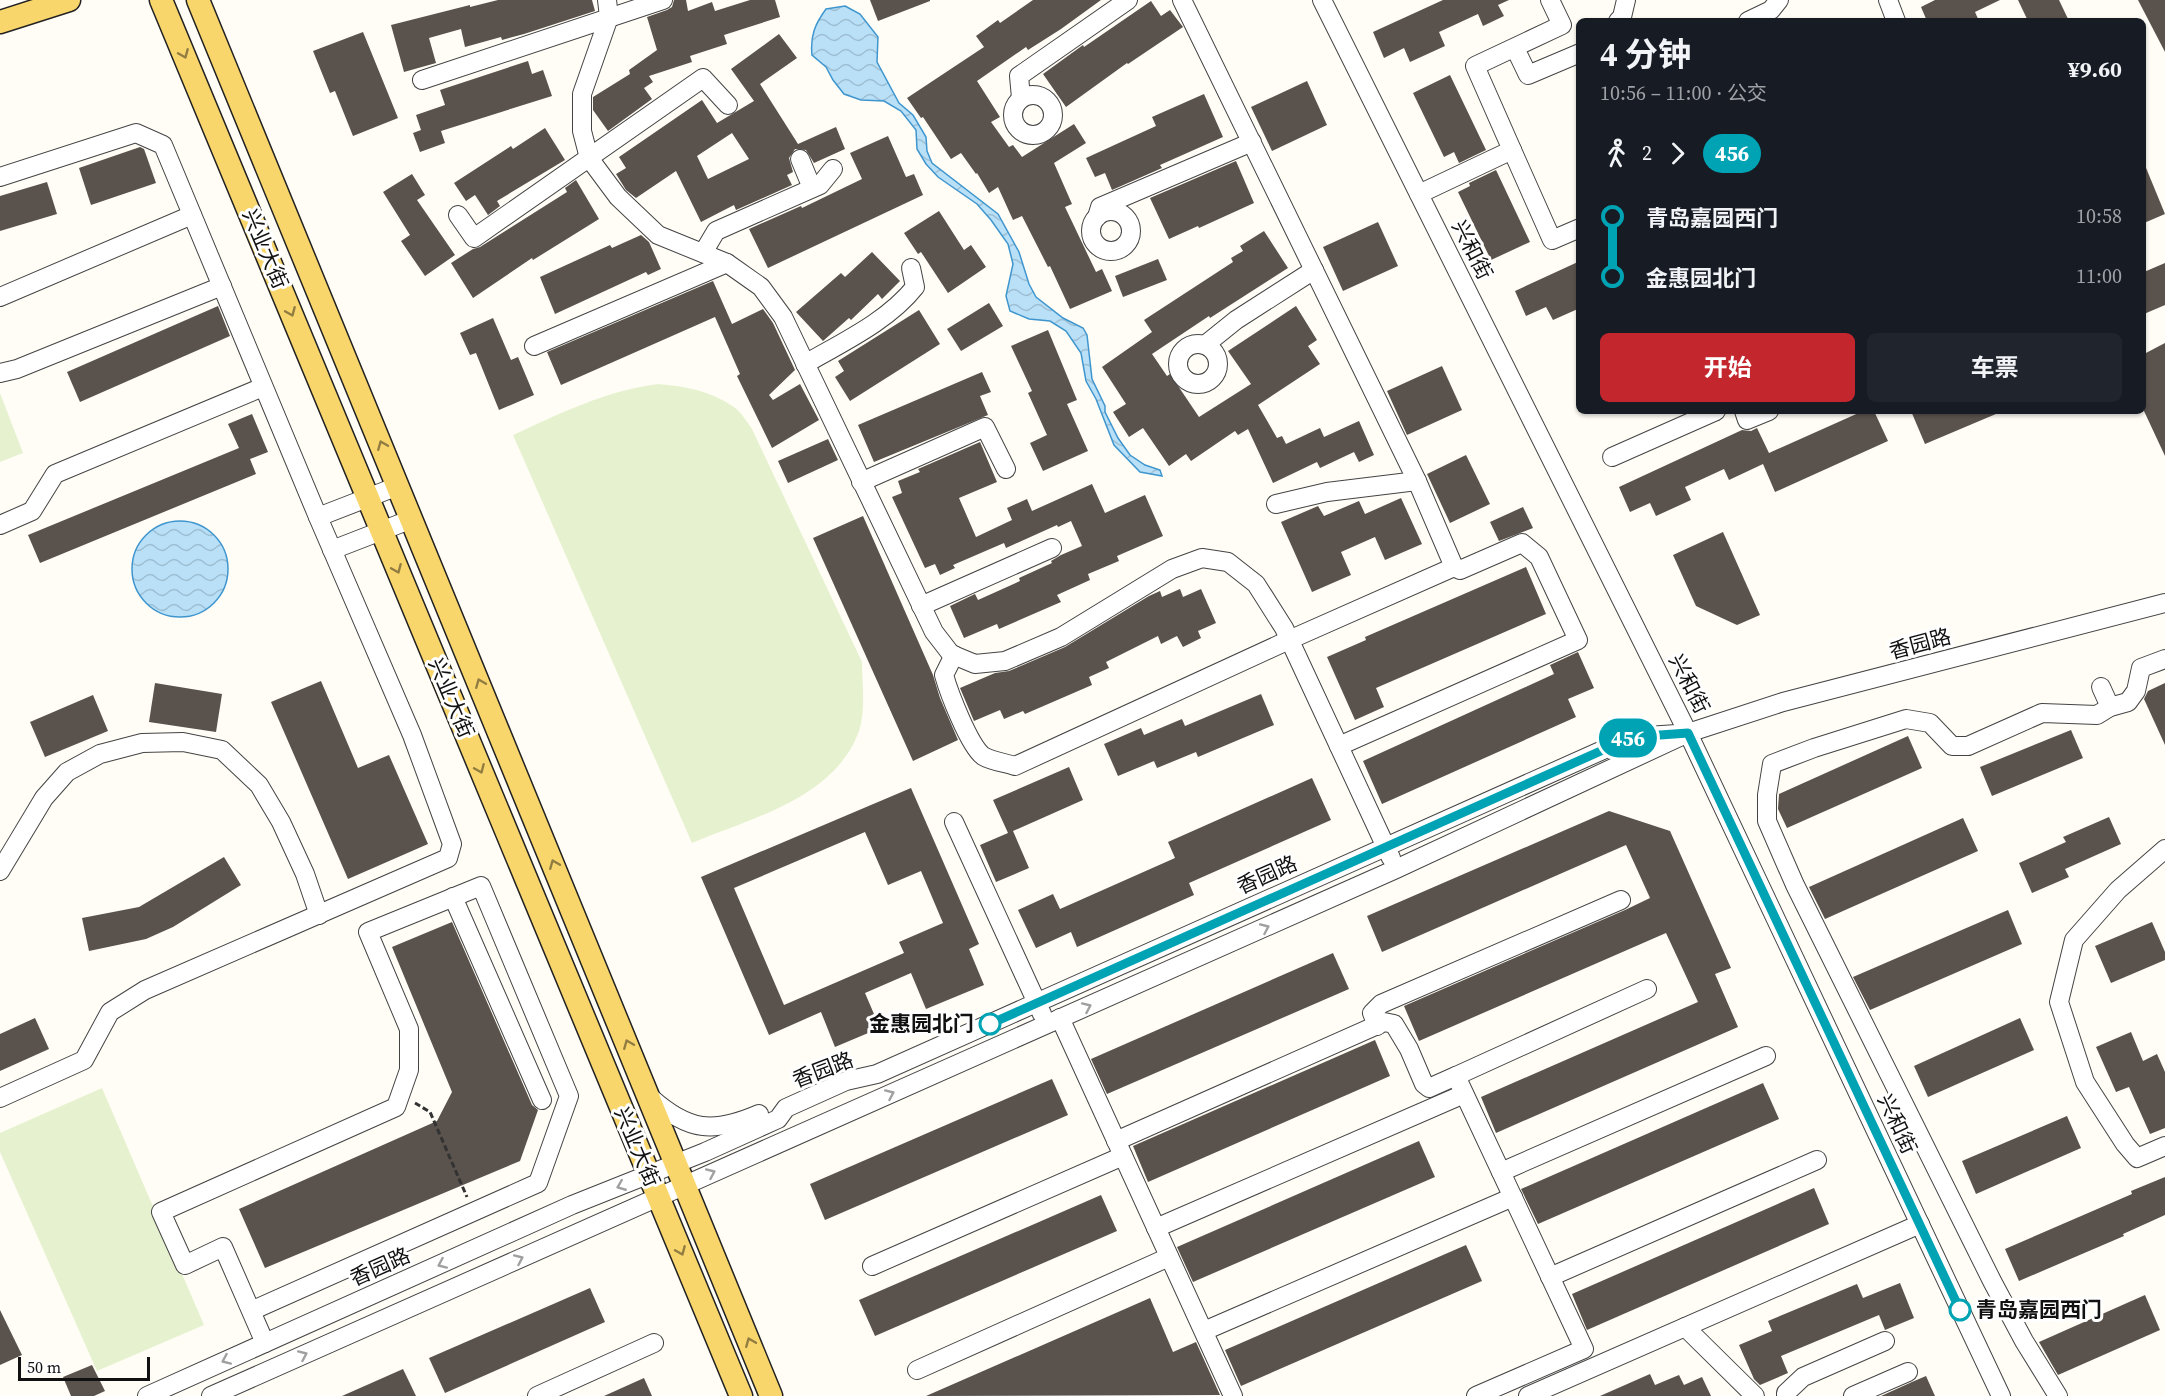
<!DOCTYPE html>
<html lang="zh">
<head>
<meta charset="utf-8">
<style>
  body { margin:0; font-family:"Source Serif 4","Noto Sans SC",serif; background:#20242c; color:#f1f3f6; height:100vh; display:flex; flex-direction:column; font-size:22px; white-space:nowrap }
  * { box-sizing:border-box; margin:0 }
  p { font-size:20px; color:#9ea1a6 }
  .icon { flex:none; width:33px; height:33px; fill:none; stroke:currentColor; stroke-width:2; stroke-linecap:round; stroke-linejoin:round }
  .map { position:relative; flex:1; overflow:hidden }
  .side { position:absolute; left:1576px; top:18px; width:570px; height:396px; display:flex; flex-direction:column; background:#171b24; border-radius:9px; box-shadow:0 2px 4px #0004 }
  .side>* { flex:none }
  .badge { padding:0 12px; border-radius:20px; font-size:21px; line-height:39px }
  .scale { position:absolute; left:18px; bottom:15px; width:132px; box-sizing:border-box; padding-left:6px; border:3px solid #111; border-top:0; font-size:16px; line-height:21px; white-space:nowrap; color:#111; -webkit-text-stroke:4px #fff; paint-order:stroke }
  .map>.badge { position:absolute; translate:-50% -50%; box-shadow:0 0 0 3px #fff }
  .legs { display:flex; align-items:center; gap:9px; height:66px; padding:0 24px; font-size:20px }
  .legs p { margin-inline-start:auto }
  .overview { display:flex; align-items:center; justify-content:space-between; height:102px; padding:0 24px }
  h1 { font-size:33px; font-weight:700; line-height:45px }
  .action { display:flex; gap:12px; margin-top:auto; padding:12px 24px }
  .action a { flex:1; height:69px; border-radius:9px; background:#c4262e; color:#fff; font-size:24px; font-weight:700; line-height:69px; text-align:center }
  .action a+a { background:#20242c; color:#f1f3f6 }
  ul { padding:0 24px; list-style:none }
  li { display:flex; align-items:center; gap:21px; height:60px; font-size:22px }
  li i { display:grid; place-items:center; width:9px; height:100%; margin:0 8px; background:currentColor }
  li i::after { content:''; width:15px; height:15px; margin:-8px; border:4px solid; border-radius:50%; background:#171b24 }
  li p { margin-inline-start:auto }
  li:first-child i { background:linear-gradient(#0000 50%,currentColor 0) }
  li:last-child i { background:linear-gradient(currentColor 50%,#0000 0) }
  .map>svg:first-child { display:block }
</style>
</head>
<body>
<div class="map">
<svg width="2165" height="1396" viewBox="0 0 2165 1396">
  <defs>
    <pattern id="water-waves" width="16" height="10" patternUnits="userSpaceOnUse" patternTransform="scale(1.5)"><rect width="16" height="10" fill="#b9e0f7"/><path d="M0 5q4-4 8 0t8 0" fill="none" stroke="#9ebfd3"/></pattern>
  </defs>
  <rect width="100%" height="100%" fill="#fffdf5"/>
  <g fill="#e6f2cf">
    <path d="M658,384C685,386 711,391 734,407C741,412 747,422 752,429L862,662C862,684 866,710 859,731C835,798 752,818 692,843L513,435C561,413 605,391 658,384Z"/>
    <polygon points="0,393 23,453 0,462"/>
    <polygon points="102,1088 204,1325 97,1371 0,1152 0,1133"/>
  </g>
  <g fill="url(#water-waves)" stroke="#3f96cf" stroke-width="1.5">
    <path d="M845,6L860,14L878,37L877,62L899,103L913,115L926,137L927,151L932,163L998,214L1019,252L1029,284L1036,297L1063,318L1083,328L1087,335L1092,379L1105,406V412L1118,438L1130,455L1145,465L1160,470L1162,476L1140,472L1114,445L1096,399L1086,381L1081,353L1066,331L1050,321L1029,319L1010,311L1006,296L1013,264L1008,244L991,220L977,204L938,177L926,164L917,149L916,130L901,111L884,101L861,100L844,94L833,80L826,67L812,55C810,36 815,24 826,9Z"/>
    <circle cx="180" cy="569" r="48"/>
  </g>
  <g fill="#5a524d" fill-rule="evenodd">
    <polygon points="498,0 592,0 595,11 524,34 502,40 501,37 465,47 461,29 429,38 436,63 404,72 391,25 470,5 470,7"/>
    <polygon points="674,0 686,0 688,11 712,2 715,11 750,0 775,0 780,17 724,35 727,44 690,56 692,62 649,76 653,82 644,88 652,99 608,131 593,110 593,97 630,74 629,70 657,50 647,17 667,10 672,7"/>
    <polygon points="870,0 930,0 930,1 878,21"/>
    <polygon points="1033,0 1101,0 1061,29 1028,50 1026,47 977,81 1000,117 991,122 1009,147 1013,145 1022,157 1074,124 1086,143 1054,163 1072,204 1065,207 1096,272 1102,269 1112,291 1070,309 1050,266 1048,267 1022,216 1013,220 998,187 989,193 977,173 976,174 961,153 951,159 923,117 921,118 907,98 984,47 976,36 998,20 1000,23"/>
    <polygon points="1443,0 1509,0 1498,5 1504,16 1483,26 1478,14 1439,32 1445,46 1410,62 1404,48 1384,58 1373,32"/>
    <polygon points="1935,0 2000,0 1975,12 1979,21 1927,21 1921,7"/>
    <polygon points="2018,0 2059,0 2069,21 2028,21"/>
    <polygon points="2138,0 2165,0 2165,52"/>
    <polygon points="1151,1 1161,16 1170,10 1183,27 1128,64 1127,63 1066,107 1043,74 1083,45 1084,47"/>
    <polygon points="363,32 398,118 353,136 335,91 330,93 313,51"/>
    <path d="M779,34L797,58L760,84L798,144L836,127L845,149L814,163L806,150L795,149L789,158L793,172L787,175L792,185L736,210L734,205L701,222L676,171L636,198L626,190L616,174L626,168L619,157L702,100L717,123L754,101L731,69ZM732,133L749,159L708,179L697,156Z"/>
    <polygon points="528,61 532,74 543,70 552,96 441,131 445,143 420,152 413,133 421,130 416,115 445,105 440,90"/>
    <polygon points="1450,75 1486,150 1459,163 1454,152 1444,157 1413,93"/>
    <polygon points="1307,81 1327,125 1272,151 1251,107"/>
    <polygon points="1204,94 1223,137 1160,165 1162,168 1112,190 1105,173 1095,177 1086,158 1156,126 1152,117"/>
    <polygon points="545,128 565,160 497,201 500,206 488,215 475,195 466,201 454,183 511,146 513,149"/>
    <polygon points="888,136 906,177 914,174 923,195 768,268 749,229 801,206 802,208 862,179 850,153"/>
    <polygon points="140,147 144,149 156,183 91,205 79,168"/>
    <polygon points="1236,161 1254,203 1199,228 1198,226 1169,239 1150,198"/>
    <polygon points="2144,163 2165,214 2144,223"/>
    <polygon points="1496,170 1530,242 1491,260 1458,192 1470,186 1469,183"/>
    <polygon points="412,174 425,195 417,200 455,255 425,276 401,241 410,235 383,192"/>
    <polygon points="576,180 599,219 533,260 532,258 473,298 451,263 473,249 480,247 567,192 565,188"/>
    <polygon points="47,182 57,214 0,231 0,196"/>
    <polygon points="939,211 964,250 971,245 986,267 948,293 921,252 918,254 904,233"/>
    <polygon points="1378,222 1398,266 1343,291 1323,247"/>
    <polygon points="1264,231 1288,268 1210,318 1209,316 1152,354 1167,376 1170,374 1199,417 1251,384 1228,351 1296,306 1317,340 1308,346 1320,364 1258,405 1277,438 1282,436 1286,444 1320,428 1324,437 1359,421 1374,455 1359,462 1354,452 1320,468 1317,462 1273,483 1248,429 1238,435 1235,431 1191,461 1186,454 1169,466 1143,428 1129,437 1113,412 1126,404 1102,367 1152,332 1144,320 1233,262 1231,258 1243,251 1240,246"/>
    <polygon points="641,235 649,242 661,269 648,275 646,272 555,314 540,277 610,245 612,248"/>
    <polygon points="872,252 900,281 882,299 878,294 851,320 849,318 823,341 796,312 841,273 845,277"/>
    <polygon points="1158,259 1167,280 1123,297 1115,276"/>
    <polygon points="1580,261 1580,308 1553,320 1546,307 1526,316 1515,291"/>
    <polygon points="2165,263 2165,305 2144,314 2144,272"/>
    <polygon points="713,281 732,324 763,309 773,323 795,370 769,395 773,400 800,384 819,420 772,448 737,376 740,374 715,317 561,385 547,352"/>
    <polygon points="989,303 1003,326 961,351 947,329"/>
    <polygon points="218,306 230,336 80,402 67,372"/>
    <polygon points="919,310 940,344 850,401 835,377 844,371 838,361"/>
    <polygon points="493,318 511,360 518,357 534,395 499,410 476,353 470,355 460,333"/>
    <polygon points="1048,330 1077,400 1067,404 1088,451 1043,471 1030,443 1047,435 1028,393 1032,391 1011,346"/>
    <polygon points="2165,343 2165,456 2144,411 2144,354"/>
    <polygon points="1442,366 1462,410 1407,435 1387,391"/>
    <polygon points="982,372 991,392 980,396 988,415 874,462 858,425"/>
    <polygon points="1863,411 1874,411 1888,441 1775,492 1763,464 1729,480 1724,469 1685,487 1691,500 1656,516 1650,503 1630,512 1619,487 1742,430 1751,431 1757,428 1769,453"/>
    <polygon points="1911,411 2003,411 1925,444"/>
    <polygon points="252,414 268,452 250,459 256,474 40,563 28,535 239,448 228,424"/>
    <polygon points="828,439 838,460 788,483 778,461"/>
    <polygon points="980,442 997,482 959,498 976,537 1012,520 1007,508 1027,499 1032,511 1092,484 1105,513 1145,495 1163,536 1117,556 1119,561 1088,574 1090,580 1057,595 1061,602 999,629 997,624 964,638 950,606 975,594 978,600 1020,581 1019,578 1052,563 1051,561 1061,555 1082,546 1071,521 1058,527 1057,525 1006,548 1004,543 953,565 955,568 940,575 935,564 925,568 892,497 902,493 898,481 920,472 918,469"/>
    <polygon points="1466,455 1490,504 1450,523 1427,474"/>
    <polygon points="1401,498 1422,544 1385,560 1375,537 1341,552 1351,575 1312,592 1281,522 1318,506 1324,516 1359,501 1365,514"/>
    <polygon points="1523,507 1533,528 1499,541 1490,522"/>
    <polygon points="863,516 933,675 940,698 958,740 913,761 813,538"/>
    <polygon points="1723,532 1760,615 1737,625 1696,606 1673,555"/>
    <polygon points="1526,567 1546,614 1376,688 1384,707 1355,720 1327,657 1366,640 1365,637"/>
    <polygon points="1180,589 1183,597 1201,589 1216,623 1198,631 1201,638 1183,647 1177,636 1161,644 1158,636 1106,662 1109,668 1089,677 1092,685 1025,714 1023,711 1004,719 1000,710 974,721 960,688 995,673 1009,671 1065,647 1149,596 1160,591 1162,597"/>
    <polygon points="1578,652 1594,688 1568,699 1576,717 1382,804 1363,761 1554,674 1550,665"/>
    <polygon points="321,681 358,768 389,755 428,844 348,879 271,702"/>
    <polygon points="155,683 222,694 216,732 149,722"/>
    <polygon points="2165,683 2165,745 2144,699 2148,691"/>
    <polygon points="1261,694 1274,725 1198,757 1196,752 1157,768 1154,761 1118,776 1104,744 1141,728 1144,735 1182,719 1185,726"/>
    <polygon points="93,695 108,731 45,757 30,722"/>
    <polygon points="2071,730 2083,758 1992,796 1980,767"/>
    <polygon points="1908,736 1922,768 1787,828 1778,809 1779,794"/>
    <polygon points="1069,767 1083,800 1013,831 1029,868 996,882 980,845 1008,833 993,800"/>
    <polygon points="1312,778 1331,820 1189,883 1194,895 1077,947 1071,932 1036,948 1018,910 1053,894 1060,909 1175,858 1168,842"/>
    <path d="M911,788L979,944L969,949L984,985L926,1009L911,973L865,993L880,1028L835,1047L821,1012L769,1035L701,877ZM865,832L888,885L921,871L943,923L899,942L904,953L784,1005L734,888Z"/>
    <polygon points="1609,811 1670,831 1731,968 1715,974 1738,1027 1496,1133 1481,1097 1698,1002 1666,933 1419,1041 1404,1006 1625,910 1650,898 1626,845 1382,952 1367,916"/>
    <polygon points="2109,817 2121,844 2065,869 2069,877 2032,893 2019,863 2066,842 2063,837"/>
    <polygon points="1963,818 1978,851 1825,919 1809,887"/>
    <polygon points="224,857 241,885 173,927 146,939 89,951 82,918 139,907"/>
    <polygon points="2008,910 2022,944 1870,1010 1853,977"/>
    <polygon points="452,922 532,1105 538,1110 520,1161 265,1268 239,1209 437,1121 452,1092 392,947"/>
    <polygon points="2152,922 2165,952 2165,960 2111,983 2095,946"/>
    <polygon points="1333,953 1349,989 1107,1094 1091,1059"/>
    <polygon points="35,1018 49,1049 0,1071 0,1034"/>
    <polygon points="2020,1018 2034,1050 1928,1097 1914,1066"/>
    <polygon points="2131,1032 2143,1061 2157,1054 2165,1072 2165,1128 2150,1134 2129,1087 2116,1092 2096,1047"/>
    <polygon points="1375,1040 1390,1076 1148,1182 1133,1146"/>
    <polygon points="1052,1079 1068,1115 825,1220 810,1184"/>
    <polygon points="1763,1083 1779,1119 1538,1224 1521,1189"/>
    <polygon points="2067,1116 2081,1148 1976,1194 1962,1161"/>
    <polygon points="1419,1141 1435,1177 1193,1282 1177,1247"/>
    <polygon points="2165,1177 2165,1215 2123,1234 2124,1236 2019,1281 2005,1249 2132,1194 2131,1191"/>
    <polygon points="1814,1188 1829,1224 1587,1330 1572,1294"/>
    <polygon points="1101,1195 1117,1231 875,1336 859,1300"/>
    <polygon points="1466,1245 1482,1281 1241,1386 1225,1350"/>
    <polygon points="1900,1283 1914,1318 1885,1330 1879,1315 1781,1356 1788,1373 1760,1385 1754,1379 1739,1345 1772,1331 1768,1321 1857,1284 1863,1298"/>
    <polygon points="590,1288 605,1322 445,1393 429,1358"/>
    <polygon points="2145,1295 2160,1330 2058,1375 2039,1342"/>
    <polygon points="1150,1298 1173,1352 1196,1342 1220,1395 926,1396"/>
    <polygon points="0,1310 22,1355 0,1365"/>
    <polygon points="92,1365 105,1391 94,1396 71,1396 63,1377"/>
    <polygon points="403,1369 416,1396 342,1396"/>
    <polygon points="1650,1374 1655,1385 1679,1375 1684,1385 1702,1377 1711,1396 1600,1396"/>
    <polygon points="1926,1376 1935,1396 1881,1396 1912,1382"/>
    <polygon points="644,1378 652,1396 604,1396"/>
  </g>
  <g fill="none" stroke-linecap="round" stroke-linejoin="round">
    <defs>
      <g id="minor">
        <polyline points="607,0 609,17 582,94 582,131 589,158 618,197 658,235 727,263 761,287 783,317 934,632 951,654 975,664 1005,661 1061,637 1172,569 1202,558 1228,562 1256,584 1284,628 1391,858"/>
        <polyline points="1182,0 1417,481 1454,567 1460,570 1522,543 1539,557 1578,640 1339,746"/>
        <polyline points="1322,0 1688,733 2001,1396"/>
        <polyline points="1888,0 1896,21"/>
        <polyline points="1618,21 1622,17 1626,0"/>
        <polyline points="1748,21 1771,10 1779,0"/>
        <polyline points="1515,48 1528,75 1580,53"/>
        <polyline points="422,80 663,0"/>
        <circle cx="1033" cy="115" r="20"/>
        <polyline points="1021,98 1019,76 1128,0"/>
        <polyline points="1512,150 1552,240 1580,228"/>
        <polyline points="800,159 812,188"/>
        <polyline points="0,177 136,133 163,145 318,517 412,735 452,844 448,858 145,990 110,1012 84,1060 0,1098"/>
        <polyline points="1419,194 1512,150 1475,66 1562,25 1550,0"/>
        <circle cx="1111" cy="231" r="20"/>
        <polyline points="458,215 474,238 703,78 728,105"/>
        <polyline points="1097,217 1100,207 1252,142"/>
        <polyline points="703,253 716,231 820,185 833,169"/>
        <polyline points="0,297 192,215"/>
        <circle cx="1198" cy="364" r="20"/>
        <polyline points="1205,345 1236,320 1314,270"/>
        <polyline points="534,346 727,263"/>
        <path d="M805,364C843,342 888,321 915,287L911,268"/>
        <polyline points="0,373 17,369 222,286"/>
        <polyline points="1744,411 1747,420 1769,411"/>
        <polyline points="1612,457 1716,411"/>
        <polyline points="861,482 985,427 1006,469"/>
        <polyline points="1276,504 1327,492 1417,481"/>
        <polyline points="318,517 398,486"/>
        <polyline points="0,525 32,511 55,474 263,387"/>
        <polyline points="332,550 412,519"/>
        <polyline points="921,606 1052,548"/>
        <path d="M954,655L944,675C949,693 969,745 983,756C991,761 1006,763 1015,766L1289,640L1454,567"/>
        <polyline points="2101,687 2110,707"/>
        <polyline points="954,822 1042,1014"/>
        <polyline points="2165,849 2118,890 2074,940 2059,1002 2085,1082 2125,1144 2137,1158 2165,1146"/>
        <polyline points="0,871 44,798 67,772 100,754 142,743 183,742 222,750 259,785 281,822 305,874 319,915"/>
        <polyline points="453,897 542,1100"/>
        <polyline points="1060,1018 1233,1396"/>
        <polyline points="1377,1026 1372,1013 1381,1004 1621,900"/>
        <path d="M651,1098C688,1131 713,1134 759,1114"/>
        <polyline points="1116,1141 1384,1022 1394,1024 1409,1049 1424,1084 1429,1088 1456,1076"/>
        <polyline points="1501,1172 1766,1056"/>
        <polyline points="1156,1228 1464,1094"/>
        <polyline points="872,1266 1123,1156"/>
        <polyline points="1550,1277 1817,1160"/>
        <polyline points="251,1311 538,1183 569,1096 481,886 368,932 409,1029 409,1070 396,1107 161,1212 185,1265 223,1247 265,1343"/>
        <polyline points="1685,1327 1755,1396"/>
        <polyline points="1204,1331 1513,1197"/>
        <polyline points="917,1370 1169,1257"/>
        <polyline points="147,1396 572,1205 705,1152 778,1119 786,1108 846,1081 877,1074 1632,737 1677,734"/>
        <polyline points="211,1396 1396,869 1688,733 1783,702 2165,603"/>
        <polyline points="537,1396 654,1343"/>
        <polyline points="1476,1396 1584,1349 1456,1076 1647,989"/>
        <polyline points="1528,1396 1920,1224"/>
        <polyline points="1786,1396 1786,1393 1803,1377 1885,1341"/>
        <polyline points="1853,1396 1908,1372"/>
        <polyline points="2058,1396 2024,1341 1992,1281 1795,885 1767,821 1767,795 1772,764 1814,748 1906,719 1930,723 1952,746 1968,746 2042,713 2097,715 2110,707 2128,702 2136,691 2141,668 2165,659"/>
      </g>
      <g id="major">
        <polyline points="161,0 741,1396"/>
        <polyline points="198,0 771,1396"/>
        <polyline points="0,22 69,0"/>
      </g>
    </defs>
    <use href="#minor" stroke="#444" stroke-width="20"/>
    <use href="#major" stroke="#222" stroke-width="25"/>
    <polyline stroke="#333" stroke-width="3" stroke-dasharray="6 3" stroke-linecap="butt" points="415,1103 430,1112 467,1197"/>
    <use href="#minor" stroke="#fff" stroke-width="18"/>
    <use href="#major" stroke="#f9d66b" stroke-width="22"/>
  </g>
  <defs><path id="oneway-chevron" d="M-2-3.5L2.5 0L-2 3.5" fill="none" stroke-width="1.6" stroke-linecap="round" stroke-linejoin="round" transform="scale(1.5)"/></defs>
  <g stroke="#917d42">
    <use href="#oneway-chevron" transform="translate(184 54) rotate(67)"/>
    <use href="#oneway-chevron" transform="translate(291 312) rotate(67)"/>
    <use href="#oneway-chevron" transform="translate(382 445) rotate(-112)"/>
    <use href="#oneway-chevron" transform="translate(397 569) rotate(67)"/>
    <use href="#oneway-chevron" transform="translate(480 683) rotate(-112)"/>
    <use href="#oneway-chevron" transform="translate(480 769) rotate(67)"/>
    <use href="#oneway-chevron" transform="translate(554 864) rotate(-112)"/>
    <use href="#oneway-chevron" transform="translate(628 1044) rotate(-112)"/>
    <use href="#oneway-chevron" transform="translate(681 1251) rotate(67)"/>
    <use href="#oneway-chevron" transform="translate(750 1342) rotate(-112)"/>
  </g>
  <g stroke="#a0a0a0">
    <use href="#oneway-chevron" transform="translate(1265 928) rotate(-24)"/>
    <use href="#oneway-chevron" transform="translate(1087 1007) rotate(-24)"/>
    <use href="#oneway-chevron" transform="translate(890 1094) rotate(-24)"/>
    <use href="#oneway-chevron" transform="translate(711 1173) rotate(-24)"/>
    <use href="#oneway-chevron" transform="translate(621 1186) rotate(158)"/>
    <use href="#oneway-chevron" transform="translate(519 1259) rotate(-24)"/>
    <use href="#oneway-chevron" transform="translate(442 1264) rotate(156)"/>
    <use href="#oneway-chevron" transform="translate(303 1355) rotate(-24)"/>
    <use href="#oneway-chevron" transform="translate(226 1360) rotate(156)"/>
  </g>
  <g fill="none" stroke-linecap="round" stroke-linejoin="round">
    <defs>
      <polyline id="line-1" points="990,1024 1632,737 1688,733 1960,1310"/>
    </defs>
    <use href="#line-1" stroke="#fff" stroke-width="14"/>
    <use href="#line-1" stroke="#00a3b4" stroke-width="9"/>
  </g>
  <g fill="#fff" stroke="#00a3b4" stroke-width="3">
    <circle cx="990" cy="1024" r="10"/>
    <circle cx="1960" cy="1310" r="10"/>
  </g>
  <g text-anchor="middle" stroke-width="6" stroke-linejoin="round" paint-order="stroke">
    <g font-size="21" fill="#111" stroke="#fff">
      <text transform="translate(265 249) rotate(67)" y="7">兴业大街</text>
      <text transform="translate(1472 250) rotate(63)" y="7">兴和街</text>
      <text transform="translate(1920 644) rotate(-15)" y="7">香园路</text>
      <text transform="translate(1689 684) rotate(63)" y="7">兴和街</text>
      <text transform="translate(451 698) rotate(67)" y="7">兴业大街</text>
      <text transform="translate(1267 875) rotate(-24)" y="7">香园路</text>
      <text transform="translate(823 1070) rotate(-21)" y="7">香园路</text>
      <text transform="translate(1897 1124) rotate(65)" y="7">兴和街</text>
      <text transform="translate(637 1147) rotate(67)" y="7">兴业大街</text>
      <text transform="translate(380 1267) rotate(-24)" y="7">香园路</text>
    </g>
    <g font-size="21" font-weight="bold" fill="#111" stroke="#fff" text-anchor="end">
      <text x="974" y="1031">金惠园北门</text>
      <text x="1976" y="1317" text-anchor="start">青岛嘉园西门</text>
    </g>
  </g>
</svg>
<div class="scale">50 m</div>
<b class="badge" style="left:1628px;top:738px;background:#00a3b4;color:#fff">456</b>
<section class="side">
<div class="overview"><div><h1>4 分钟</h1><p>10:56 – 11:00 · 公交</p></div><b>¥9.60</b></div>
<div class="legs"><svg class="icon" aria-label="walk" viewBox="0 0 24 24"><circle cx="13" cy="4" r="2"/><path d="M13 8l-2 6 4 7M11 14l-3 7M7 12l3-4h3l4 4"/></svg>2<svg class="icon" aria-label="forward" viewBox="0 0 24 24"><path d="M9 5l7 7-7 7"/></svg><b class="badge" style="background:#00a3b4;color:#fff">456</b></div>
<ul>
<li><i style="color:#00a3b4"></i><b>青岛嘉园西门</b><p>10:58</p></li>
<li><i style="color:#00a3b4"></i><b>金惠园北门</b><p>11:00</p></li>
</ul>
<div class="action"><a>开始</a><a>车票</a></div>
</section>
</div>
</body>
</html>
